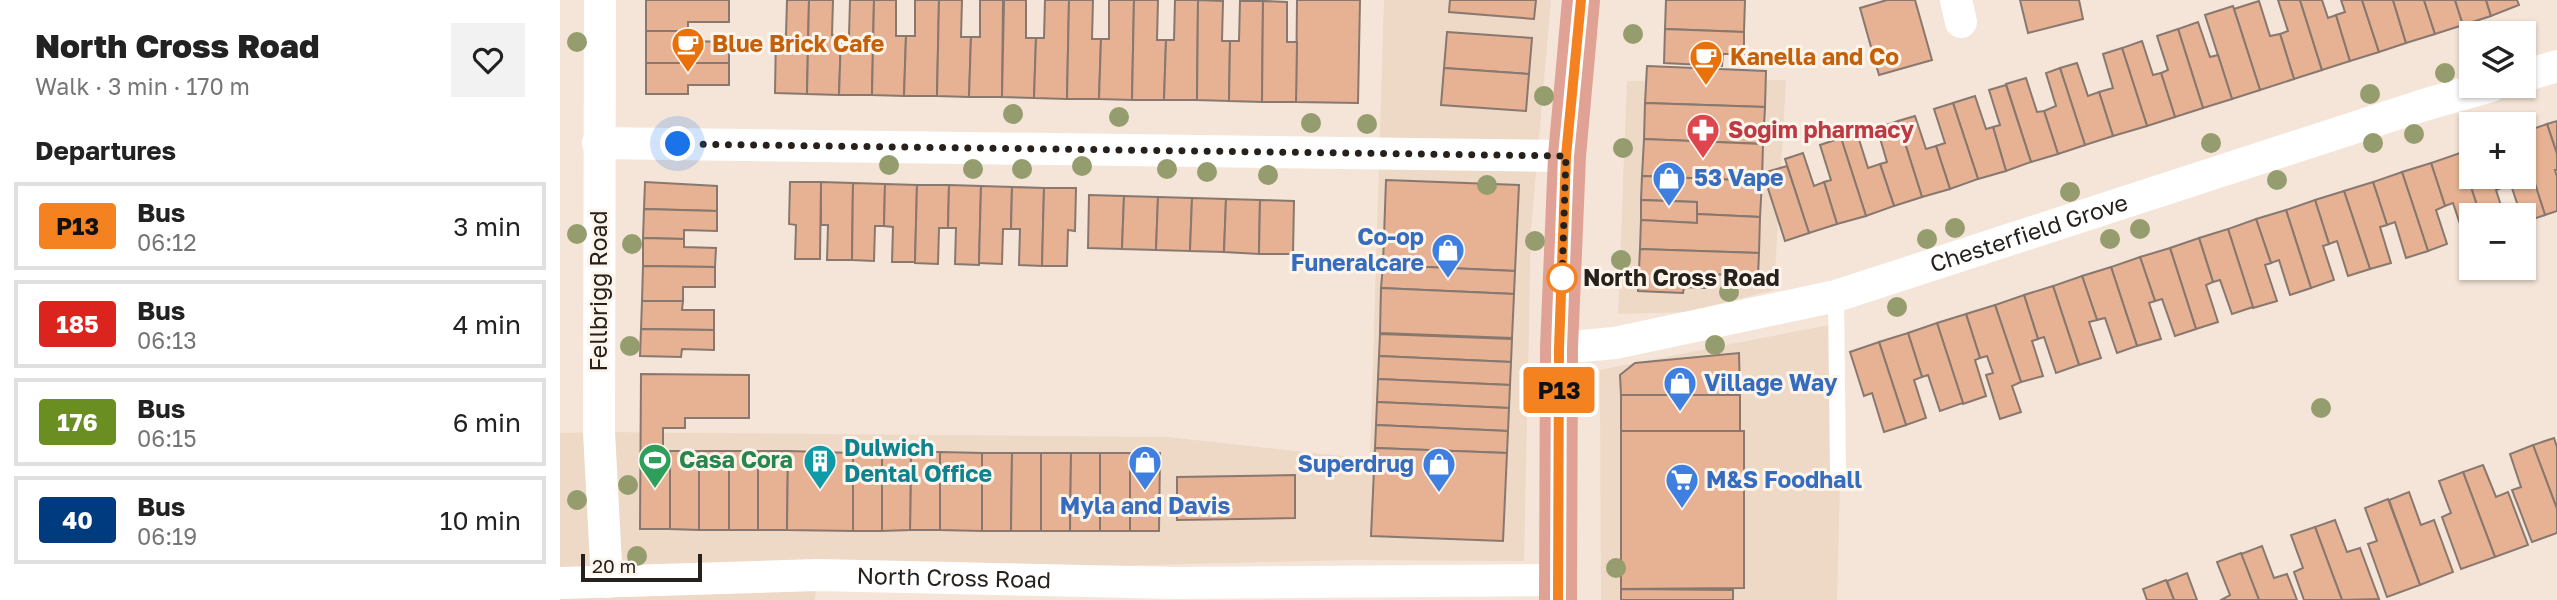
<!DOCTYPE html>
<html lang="en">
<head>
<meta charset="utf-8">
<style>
  body { margin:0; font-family:"Golos Text",sans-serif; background:#f2f2f2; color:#222; height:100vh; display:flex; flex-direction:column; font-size:26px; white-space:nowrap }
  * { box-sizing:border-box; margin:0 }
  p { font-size:23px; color:#767676 }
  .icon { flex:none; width:38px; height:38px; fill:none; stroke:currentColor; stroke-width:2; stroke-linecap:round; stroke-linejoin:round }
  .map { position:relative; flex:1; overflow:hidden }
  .drawer { display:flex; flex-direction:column; background:#fff; width:560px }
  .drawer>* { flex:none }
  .badge { padding:0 14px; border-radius:5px; font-size:24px; line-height:46px }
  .controls { position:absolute; left:1899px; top:21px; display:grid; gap:14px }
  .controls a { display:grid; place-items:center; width:77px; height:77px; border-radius:0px; background:#fff; box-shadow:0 2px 5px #0004; font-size:35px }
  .scale { position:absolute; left:21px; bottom:18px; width:121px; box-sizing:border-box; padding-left:7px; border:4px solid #27211d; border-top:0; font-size:19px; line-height:24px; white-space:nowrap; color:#27211d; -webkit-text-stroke:5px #fdf4ec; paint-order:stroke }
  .you { position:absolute; width:35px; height:35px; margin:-18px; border:5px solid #fff; border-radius:50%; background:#1a73e8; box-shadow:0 0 0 10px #1a73e833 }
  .map>.badge { position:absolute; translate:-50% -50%; box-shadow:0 0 0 4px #fff }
  h2 { padding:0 35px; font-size:26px; line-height:63px }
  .round { display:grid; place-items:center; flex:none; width:74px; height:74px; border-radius:0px; background:#f2f2f2 }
  .headline { display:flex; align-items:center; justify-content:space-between; height:119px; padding:0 35px }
  h1 { font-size:33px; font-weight:800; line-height:52px }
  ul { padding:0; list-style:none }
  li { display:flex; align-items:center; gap:21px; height:88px; margin:0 14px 10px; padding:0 21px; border:4px solid #e0e0e0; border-radius:0px }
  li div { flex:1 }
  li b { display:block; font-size:26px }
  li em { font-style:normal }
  li .badge { min-width:77px; font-weight:700; text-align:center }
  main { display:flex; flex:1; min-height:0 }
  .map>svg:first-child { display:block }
</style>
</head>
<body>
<main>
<section class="drawer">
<div class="headline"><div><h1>North Cross Road</h1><p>Walk · 3 min · 170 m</p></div><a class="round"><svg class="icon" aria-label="heart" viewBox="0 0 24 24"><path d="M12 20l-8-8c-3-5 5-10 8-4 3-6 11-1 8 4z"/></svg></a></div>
<h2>Departures</h2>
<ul>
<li><span class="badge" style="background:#f58220;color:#111">P13</span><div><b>Bus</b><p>06:12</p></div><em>3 min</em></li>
<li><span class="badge" style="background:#dc241f;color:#fff">185</span><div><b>Bus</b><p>06:13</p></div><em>4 min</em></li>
<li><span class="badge" style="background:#6b8e23;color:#fff">176</span><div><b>Bus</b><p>06:15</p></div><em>6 min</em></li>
<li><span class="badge" style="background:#003b80;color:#fff">40</span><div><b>Bus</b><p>06:19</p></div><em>10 min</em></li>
</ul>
</section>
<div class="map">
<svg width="1997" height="600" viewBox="0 0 1997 600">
  <rect width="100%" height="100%" fill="#f5e5d8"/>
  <g fill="#eed8c6">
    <polygon points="824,0 991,0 971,230 964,561 797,560 257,573 255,600 0,600 0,433 39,432 607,437 810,459"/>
    <polygon points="1226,80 1214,290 1127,312 1058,314 1067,81"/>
    <polygon points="1284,322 1277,600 1041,600 1040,370"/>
  </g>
  <g fill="#e6b293" stroke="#88786f" stroke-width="2">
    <polygon points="86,0 169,0 169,22 128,22 128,31 86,31"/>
    <polygon points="227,0 249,0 247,94 215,93 216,34 226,35"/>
    <polygon points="249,0 273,0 272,35 281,36 279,95 247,94"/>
    <polygon points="290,0 314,0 312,95 279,95 281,36 289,36"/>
    <polygon points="314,0 336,0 336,36 346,36 344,96 312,95"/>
    <polygon points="355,0 379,0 377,96 344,96 346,36 355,36"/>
    <polygon points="379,0 402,0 401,37 411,37 409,97 377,96"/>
    <polygon points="420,0 443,0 442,97 409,97 411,37 420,37"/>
    <polygon points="444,0 466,0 466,38 476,38 474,98 442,97"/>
    <polygon points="485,0 509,0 507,99 474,98 476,38 484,38"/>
    <polygon points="509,0 533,0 532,39 541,39 539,99 507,99"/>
    <polygon points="549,0 574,0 572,100 539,99 541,39 549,39"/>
    <polygon points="574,0 598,0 597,40 606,40 604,100 572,100"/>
    <polygon points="615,0 638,0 637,100 604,100 606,40 614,40"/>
    <polygon points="638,0 663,1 662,41 670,41 669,101 637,100"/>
    <polygon points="737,0 800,0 798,103 736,102"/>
    <polygon points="890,0 976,0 974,19 889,12"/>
    <polygon points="1106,0 1185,0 1184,32 1105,29"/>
    <polygon points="1327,0 1355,0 1372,60 1319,75 1300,8"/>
    <polygon points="1460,0 1519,0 1523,19 1468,33"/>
    <polygon points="1718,0 1740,0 1762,70 1734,79 1720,34 1728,31"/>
    <polygon points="1740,0 1762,0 1768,18 1776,15 1790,61 1762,70"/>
    <polygon points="1781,0 1802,0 1819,52 1790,61 1776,15 1785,12"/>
    <polygon points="1802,0 1833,0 1846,43 1819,52"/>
    <polygon points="1833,0 1864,0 1875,34 1846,43"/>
    <polygon points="1864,0 1895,0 1903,25 1875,34"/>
    <polygon points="1895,0 1926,0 1931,16 1903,25"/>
    <polygon points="1926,0 1957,0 1959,5 1931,16"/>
    <polygon points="680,1 703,1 702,102 669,101 670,41 679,41"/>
    <polygon points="703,1 727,2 727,42 737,42 736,102 702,102"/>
    <polygon points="1699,1 1710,36 1720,34 1734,79 1700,90 1674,9"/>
    <polygon points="1673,6 1700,90 1672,99 1645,15"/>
    <polygon points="1638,22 1650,57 1658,55 1672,99 1643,108 1618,29"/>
    <polygon points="1105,29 1184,32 1184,54 1163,54 1162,66 1104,63"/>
    <polygon points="1618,29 1643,108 1615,117 1601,73 1608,70 1597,36"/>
    <polygon points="86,31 128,31 128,41 169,42 169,63 86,63"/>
    <polygon points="887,32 972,38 969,74 884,68"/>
    <polygon points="1582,41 1593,75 1601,73 1615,117 1587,126 1562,48"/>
    <polygon points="1562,48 1587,126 1553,136 1539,92 1553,88 1543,54"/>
    <polygon points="86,63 169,63 169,85 128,85 128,94 86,94"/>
    <polygon points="1517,63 1528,96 1539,92 1553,136 1525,145 1500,68"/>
    <polygon points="1087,66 1206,71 1205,107 1085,103"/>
    <polygon points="884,68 969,74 966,111 881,105"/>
    <polygon points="1500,68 1525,145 1498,154 1484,111 1496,106 1486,73"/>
    <polygon points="1466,78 1477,112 1484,111 1498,154 1471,162 1446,84"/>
    <polygon points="1446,85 1471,162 1446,171 1433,127 1440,125 1429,90"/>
    <polygon points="1415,96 1426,129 1433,127 1446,171 1418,179 1393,103"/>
    <polygon points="1085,103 1205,107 1203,144 1084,139"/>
    <polygon points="1393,103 1418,179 1390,189 1376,146 1385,143 1374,109"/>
    <polygon points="1355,116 1366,149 1376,146 1390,189 1362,197 1338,121"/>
    <polygon points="1338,121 1362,197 1334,206 1320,164 1327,162 1317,128"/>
    <polygon points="1997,121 1997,154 1987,124"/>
    <polygon points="1987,124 1997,154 1997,170 1995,170 1997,177 1997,211 1985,215 1964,150 1964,132"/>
    <polygon points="1297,133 1308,168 1320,164 1334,206 1306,216 1281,138"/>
    <polygon points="1281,138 1306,216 1277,224 1264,182 1271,180 1260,145"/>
    <polygon points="1084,139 1203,144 1202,181 1082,176"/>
    <polygon points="1911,150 1911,177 1940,177 1944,187 1936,190 1944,215 1920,215 1900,153"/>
    <polygon points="1964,150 1985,215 1964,222 1964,215 1961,215 1951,185 1944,187 1940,177 1964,177"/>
    <polygon points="1243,153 1254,186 1264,182 1277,224 1249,233 1225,159"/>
    <polygon points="1900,153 1920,215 1911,215 1911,241 1906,242 1893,203 1885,206 1871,163"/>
    <polygon points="1871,163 1885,206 1876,210 1887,244 1868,251 1842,172"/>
    <polygon points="1227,166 1249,233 1225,241 1203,173"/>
    <polygon points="1842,172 1868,251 1846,258 1835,222 1827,225 1813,182"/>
    <polygon points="1082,176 1202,181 1200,217 1137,214 1137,202 1081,200"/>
    <polygon points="826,180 959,185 955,271 823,265"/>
    <polygon points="85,182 157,186 157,211 84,209"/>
    <polygon points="230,182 261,182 260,259 235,259 236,225 229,224"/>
    <polygon points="261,182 293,183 292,260 267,260 268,225 261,225"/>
    <polygon points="1813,182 1827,225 1820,227 1831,263 1810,269 1784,191"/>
    <polygon points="293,183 325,184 324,226 315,226 314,261 292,260"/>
    <polygon points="325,184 357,185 355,262 332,262 333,227 324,226"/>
    <polygon points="357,185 389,185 388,228 379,228 378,264 355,263"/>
    <polygon points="389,185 421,186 419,265 395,264 396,228 388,228"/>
    <polygon points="421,186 452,187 451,229 443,229 442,264 419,263"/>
    <polygon points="452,187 484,188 482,266 459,265 460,229 451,229"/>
    <polygon points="484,188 516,188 515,231 508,230 507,266 482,266"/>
    <polygon points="1784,191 1810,269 1788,276 1777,241 1769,244 1755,200"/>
    <polygon points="529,195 564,196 562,249 528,248"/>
    <polygon points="564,196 598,197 596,250 562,249"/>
    <polygon points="598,197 632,198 630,251 596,250"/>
    <polygon points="632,198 666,199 664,252 630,251"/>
    <polygon points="666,199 700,200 699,254 664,252"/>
    <polygon points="700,200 734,201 733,254 699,254"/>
    <polygon points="1081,200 1137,202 1137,223 1081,220"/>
    <polygon points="1755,200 1769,244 1763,246 1774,280 1751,288 1726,210"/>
    <polygon points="84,209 157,211 157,231 124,230 124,239 83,238"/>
    <polygon points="1726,210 1751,288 1730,295 1719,260 1711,263 1696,219"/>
    <polygon points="1137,214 1200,217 1199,253 1080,249 1081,220 1137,223"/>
    <polygon points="1696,219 1711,263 1705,265 1717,301 1693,308 1668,229"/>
    <polygon points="1668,229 1693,307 1672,314 1660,280 1653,282 1639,238"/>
    <polygon points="83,238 124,239 124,247 156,248 155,267 83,266"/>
    <polygon points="1639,238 1653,282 1646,285 1658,322 1636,329 1610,248"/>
    <polygon points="1610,248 1636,329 1615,336 1602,299 1595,301 1580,257"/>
    <polygon points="1080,249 1199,253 1198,276 1146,274 1145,288 1124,287 1123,293 1078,291"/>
    <polygon points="1580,257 1595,301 1589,303 1601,339 1577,346 1551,267"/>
    <polygon points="823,265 955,271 954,294 821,288"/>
    <polygon points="83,266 155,267 155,287 123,287 123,301 82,301"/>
    <polygon points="1551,267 1577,346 1557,353 1545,318 1537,320 1522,276"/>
    <polygon points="1522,276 1537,320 1529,322 1541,358 1519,365 1493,286"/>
    <polygon points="1493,286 1519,365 1496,373 1484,337 1478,339 1464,295"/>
    <polygon points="821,288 954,294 952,338 820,333"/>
    <polygon points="1464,295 1478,339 1472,341 1483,376 1461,382 1435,305"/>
    <polygon points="82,301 123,301 122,310 154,310 154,330 81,329"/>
    <polygon points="1435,305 1461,382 1452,386 1461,412 1440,419 1426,375 1433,373 1427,356 1420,358 1406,314"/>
    <polygon points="1406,314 1420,358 1415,360 1426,396 1403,404 1377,323"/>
    <polygon points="1377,323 1403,403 1380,411 1368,375 1362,377 1348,333"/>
    <polygon points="81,329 154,330 154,350 122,349 121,357 80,356"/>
    <polygon points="1348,333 1362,377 1354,380 1366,418 1346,425 1319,342"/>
    <polygon points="820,334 952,339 951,362 819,356"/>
    <polygon points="1319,342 1346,425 1324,432 1312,393 1304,396 1290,352"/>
    <polygon points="1179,353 1180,395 1061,395 1060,375 1075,363"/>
    <polygon points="819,356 951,362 950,385 818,379"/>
    <polygon points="81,374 189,375 189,418 125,418 125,428 103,428 103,451 110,451 110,529 80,529"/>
    <polygon points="818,379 950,385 949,408 817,402"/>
    <rect x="1061" y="395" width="119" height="36"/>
    <polygon points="817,402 949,408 948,431 816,425"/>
    <polygon points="816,425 948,431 947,453 815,448"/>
    <polygon points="1061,431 1184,431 1184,588 1061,589"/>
    <polygon points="1994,438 1997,447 1997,509 1973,445"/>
    <polygon points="1973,445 1997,509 1997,533 1972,542 1952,490 1961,487 1950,454"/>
    <polygon points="815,448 947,453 943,541 811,536"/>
    <polygon points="110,451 139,451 139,530 110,529"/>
    <rect x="139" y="451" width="30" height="79"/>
    <rect x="169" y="451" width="29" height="79"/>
    <polygon points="198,451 228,451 227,530 198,530"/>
    <polygon points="228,451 293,453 293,531 227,530"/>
    <polygon points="351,452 380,452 380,530 350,530"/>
    <polygon points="351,452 350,530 322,531 322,453"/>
    <polygon points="380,452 422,453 422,531 380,530"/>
    <rect x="293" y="453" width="29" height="78"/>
    <polygon points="422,453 452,453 451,531 422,531"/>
    <polygon points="452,453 481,453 481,531 451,531"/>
    <polygon points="481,453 511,453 510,531 481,531"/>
    <polygon points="511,453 540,453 540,531 510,531"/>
    <rect x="540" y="453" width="30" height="78"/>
    <polygon points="570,453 600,453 599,531 570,531"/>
    <polygon points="1923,465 1936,497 1948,492 1968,545 1935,557 1903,472"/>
    <polygon points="1903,472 1935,557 1901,569 1882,517 1891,513 1879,481"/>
    <polygon points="735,475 735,518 617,520 617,477"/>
    <polygon points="1849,492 1861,525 1874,520 1893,572 1860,585 1829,500"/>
    <polygon points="1828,499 1860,585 1827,597 1808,544 1817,541 1805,508"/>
    <polygon points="1775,520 1787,552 1800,548 1819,599 1782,600 1755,527"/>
    <polygon points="1755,527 1782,600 1744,600 1734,572 1743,568 1731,535"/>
    <polygon points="1702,546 1714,578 1727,574 1737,600 1699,600 1681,554"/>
    <polygon points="1681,553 1699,600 1661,600 1670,595 1657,562"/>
    <polygon points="1627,573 1637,600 1614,600 1607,581"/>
    <polygon points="1606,580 1614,600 1587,600 1583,589"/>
    <polygon points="1061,589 1173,590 1173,600 1061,600"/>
  </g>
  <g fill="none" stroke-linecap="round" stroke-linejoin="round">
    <polyline stroke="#fff" stroke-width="16" points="1276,296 1278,475"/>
    <g stroke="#fff" stroke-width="32">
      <polyline points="40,0 39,432 47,582"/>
      <polyline points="1396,0 1401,22"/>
      <polyline points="1964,76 1997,66"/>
      <polyline points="38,143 1007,156"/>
      <path id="s1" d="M999,348L1055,343L1276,296L1864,105L1931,86"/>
      <path id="s2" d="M0,583L257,575L616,583L998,580"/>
    </g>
    <polyline stroke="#dfa295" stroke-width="38" points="998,600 999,348 1007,156 1021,0"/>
  </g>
  <g fill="#959c6e">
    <circle cx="1073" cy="34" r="10"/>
    <circle cx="17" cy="42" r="10"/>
    <circle cx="1885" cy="73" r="10"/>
    <circle cx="1810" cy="94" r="10"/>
    <circle cx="984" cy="96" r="10"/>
    <circle cx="453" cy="114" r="10"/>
    <circle cx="559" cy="117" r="10"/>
    <circle cx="751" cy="123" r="10"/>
    <circle cx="807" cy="124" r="10"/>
    <circle cx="1854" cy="134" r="10"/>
    <circle cx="1651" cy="143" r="10"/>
    <circle cx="1813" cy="143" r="10"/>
    <circle cx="1063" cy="148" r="10"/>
    <circle cx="329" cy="165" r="10"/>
    <circle cx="522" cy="166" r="10"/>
    <circle cx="413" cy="169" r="10"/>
    <circle cx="462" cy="169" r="10"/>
    <circle cx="607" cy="169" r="10"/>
    <circle cx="647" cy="172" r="10"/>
    <circle cx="708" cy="175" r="10"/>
    <circle cx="1717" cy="180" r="10"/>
    <circle cx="927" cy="185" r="10"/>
    <circle cx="1510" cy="192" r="10"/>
    <circle cx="1395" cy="228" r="10"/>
    <circle cx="1580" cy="229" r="10"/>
    <circle cx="17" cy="234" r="10"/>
    <circle cx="1367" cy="239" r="10"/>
    <circle cx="1550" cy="239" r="10"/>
    <circle cx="975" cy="241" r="10"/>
    <circle cx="72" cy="244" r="10"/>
    <circle cx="1061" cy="260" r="10"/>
    <circle cx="1169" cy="292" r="10"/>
    <circle cx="1337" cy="307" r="10"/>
    <circle cx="1155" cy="345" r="10"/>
    <circle cx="70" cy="346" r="10"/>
    <circle cx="1761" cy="408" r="10"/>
    <circle cx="68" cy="485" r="10"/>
    <circle cx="17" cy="500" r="10"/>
    <circle cx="77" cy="556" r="10"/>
    <circle cx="1056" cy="568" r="10"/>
  </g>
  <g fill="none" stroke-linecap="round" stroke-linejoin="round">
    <defs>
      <polyline id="line" points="998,600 999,348 1006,156 1021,0"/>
    </defs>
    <use href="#line" stroke="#fff" stroke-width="16"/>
    <use href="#line" stroke="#f58220" stroke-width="10"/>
    <polyline stroke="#27211d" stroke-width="7" stroke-dasharray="0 12.6" points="118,144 1006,156 1002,278"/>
  </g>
  <defs>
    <symbol id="cafe-pin" viewBox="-11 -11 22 30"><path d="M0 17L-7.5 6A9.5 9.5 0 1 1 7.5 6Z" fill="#e8710a" stroke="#fdf4ec"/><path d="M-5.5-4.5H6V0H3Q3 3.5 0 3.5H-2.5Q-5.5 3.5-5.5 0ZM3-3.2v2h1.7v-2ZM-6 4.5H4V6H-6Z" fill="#fff"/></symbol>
    <symbol id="pharmacy-pin" viewBox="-11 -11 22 30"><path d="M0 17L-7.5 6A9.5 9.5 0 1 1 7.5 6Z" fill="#e0444e" stroke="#fdf4ec"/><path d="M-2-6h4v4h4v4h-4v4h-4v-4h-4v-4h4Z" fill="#fff"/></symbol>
    <symbol id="shop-pin" viewBox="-11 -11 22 30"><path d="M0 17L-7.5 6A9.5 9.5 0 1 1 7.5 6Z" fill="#3f7fe0" stroke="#fdf4ec"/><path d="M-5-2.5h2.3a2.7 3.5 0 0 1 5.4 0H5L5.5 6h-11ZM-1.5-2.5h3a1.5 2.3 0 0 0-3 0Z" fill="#fff"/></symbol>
    <symbol id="stadium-pin" viewBox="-11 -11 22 30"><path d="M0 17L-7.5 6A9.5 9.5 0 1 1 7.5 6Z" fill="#2e9e5b" stroke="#fdf4ec"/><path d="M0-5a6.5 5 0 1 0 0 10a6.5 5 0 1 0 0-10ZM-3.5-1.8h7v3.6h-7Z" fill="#fff"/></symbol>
    <symbol id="building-pin" viewBox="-11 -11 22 30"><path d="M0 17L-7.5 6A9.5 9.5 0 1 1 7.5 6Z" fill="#0f9aa8" stroke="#fdf4ec"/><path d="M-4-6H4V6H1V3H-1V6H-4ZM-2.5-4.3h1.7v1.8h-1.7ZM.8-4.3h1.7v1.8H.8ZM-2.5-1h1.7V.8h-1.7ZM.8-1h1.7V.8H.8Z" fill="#fff"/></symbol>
    <symbol id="supermarket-pin" viewBox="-11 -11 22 30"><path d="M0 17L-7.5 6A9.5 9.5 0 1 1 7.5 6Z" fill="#3f7fe0" stroke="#fdf4ec"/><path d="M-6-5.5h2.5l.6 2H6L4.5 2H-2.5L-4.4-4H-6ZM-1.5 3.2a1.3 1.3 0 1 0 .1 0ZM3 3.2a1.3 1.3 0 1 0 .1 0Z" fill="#fff"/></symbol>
  </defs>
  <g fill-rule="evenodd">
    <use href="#cafe-pin" x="109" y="25" width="38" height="52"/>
    <use href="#cafe-pin" x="1127" y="38" width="38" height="52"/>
    <use href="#pharmacy-pin" x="1124" y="111" width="38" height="52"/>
    <use href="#shop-pin" x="1090" y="159" width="38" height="52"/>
    <use href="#shop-pin" x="869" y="231" width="38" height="52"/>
    <use href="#shop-pin" x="1101" y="364" width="38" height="52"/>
    <use href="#stadium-pin" x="76" y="441" width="38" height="52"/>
    <use href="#building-pin" x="241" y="442" width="38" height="52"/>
    <use href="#shop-pin" x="566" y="443" width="38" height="52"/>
    <use href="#shop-pin" x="860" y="445" width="38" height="52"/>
    <use href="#supermarket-pin" x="1103" y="461" width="38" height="52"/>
  </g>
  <circle fill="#fff" stroke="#f58220" stroke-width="3.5" cx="1002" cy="278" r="14"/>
  <g text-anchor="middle" stroke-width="6" stroke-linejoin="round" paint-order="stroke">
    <g font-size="23" font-weight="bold" fill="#c56008" stroke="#fdf4ec" text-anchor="start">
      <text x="152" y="52">Blue Brick Cafe</text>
      <text x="1170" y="65">Kanella and Co</text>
    </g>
    <g font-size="23" font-weight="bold" fill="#be3a42" stroke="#fdf4ec" text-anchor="start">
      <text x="1168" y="138">Sogim pharmacy</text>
    </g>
    <g font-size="23" font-weight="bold" fill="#366cbe" stroke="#fdf4ec" text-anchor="start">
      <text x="1134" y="186">53 Vape</text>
      <text x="864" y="245" text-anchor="end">Co-op<tspan x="864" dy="26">Funeralcare</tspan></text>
      <text x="1144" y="391">Village Way</text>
      <text x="854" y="472" text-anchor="end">Superdrug</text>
      <text x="1146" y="488">M&amp;S Foodhall</text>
      <text x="585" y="514" text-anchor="middle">Myla and Davis</text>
    </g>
    <g font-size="23" fill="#27211d" stroke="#fdf4ec">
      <text dy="8" stroke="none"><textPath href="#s1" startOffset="485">Chesterfield Grove</textPath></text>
      <text transform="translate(39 291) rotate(-90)" y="8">Fellbrigg Road</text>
      <text dy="8" stroke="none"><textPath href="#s2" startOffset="394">North Cross Road</textPath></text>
    </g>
    <g font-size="23" font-weight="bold" fill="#27211d" stroke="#fdf4ec" text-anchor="start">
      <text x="1023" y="286">North Cross Road</text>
    </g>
    <g font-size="23" font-weight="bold" fill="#0d838f" stroke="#fdf4ec" text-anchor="start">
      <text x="284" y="456">Dulwich<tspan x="284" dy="26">Dental Office</tspan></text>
    </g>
    <g font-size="23" font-weight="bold" fill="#27864d" stroke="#fdf4ec" text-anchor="start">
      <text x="119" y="468">Casa Cora</text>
    </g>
  </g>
</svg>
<div class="controls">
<a><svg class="icon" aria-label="layers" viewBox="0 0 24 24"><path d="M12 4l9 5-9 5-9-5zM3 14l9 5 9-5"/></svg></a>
<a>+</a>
<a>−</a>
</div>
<div class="scale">20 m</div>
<div class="you" style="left:118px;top:144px"></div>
<b class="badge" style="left:999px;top:390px;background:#f58220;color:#111">P13</b>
</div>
</main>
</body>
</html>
